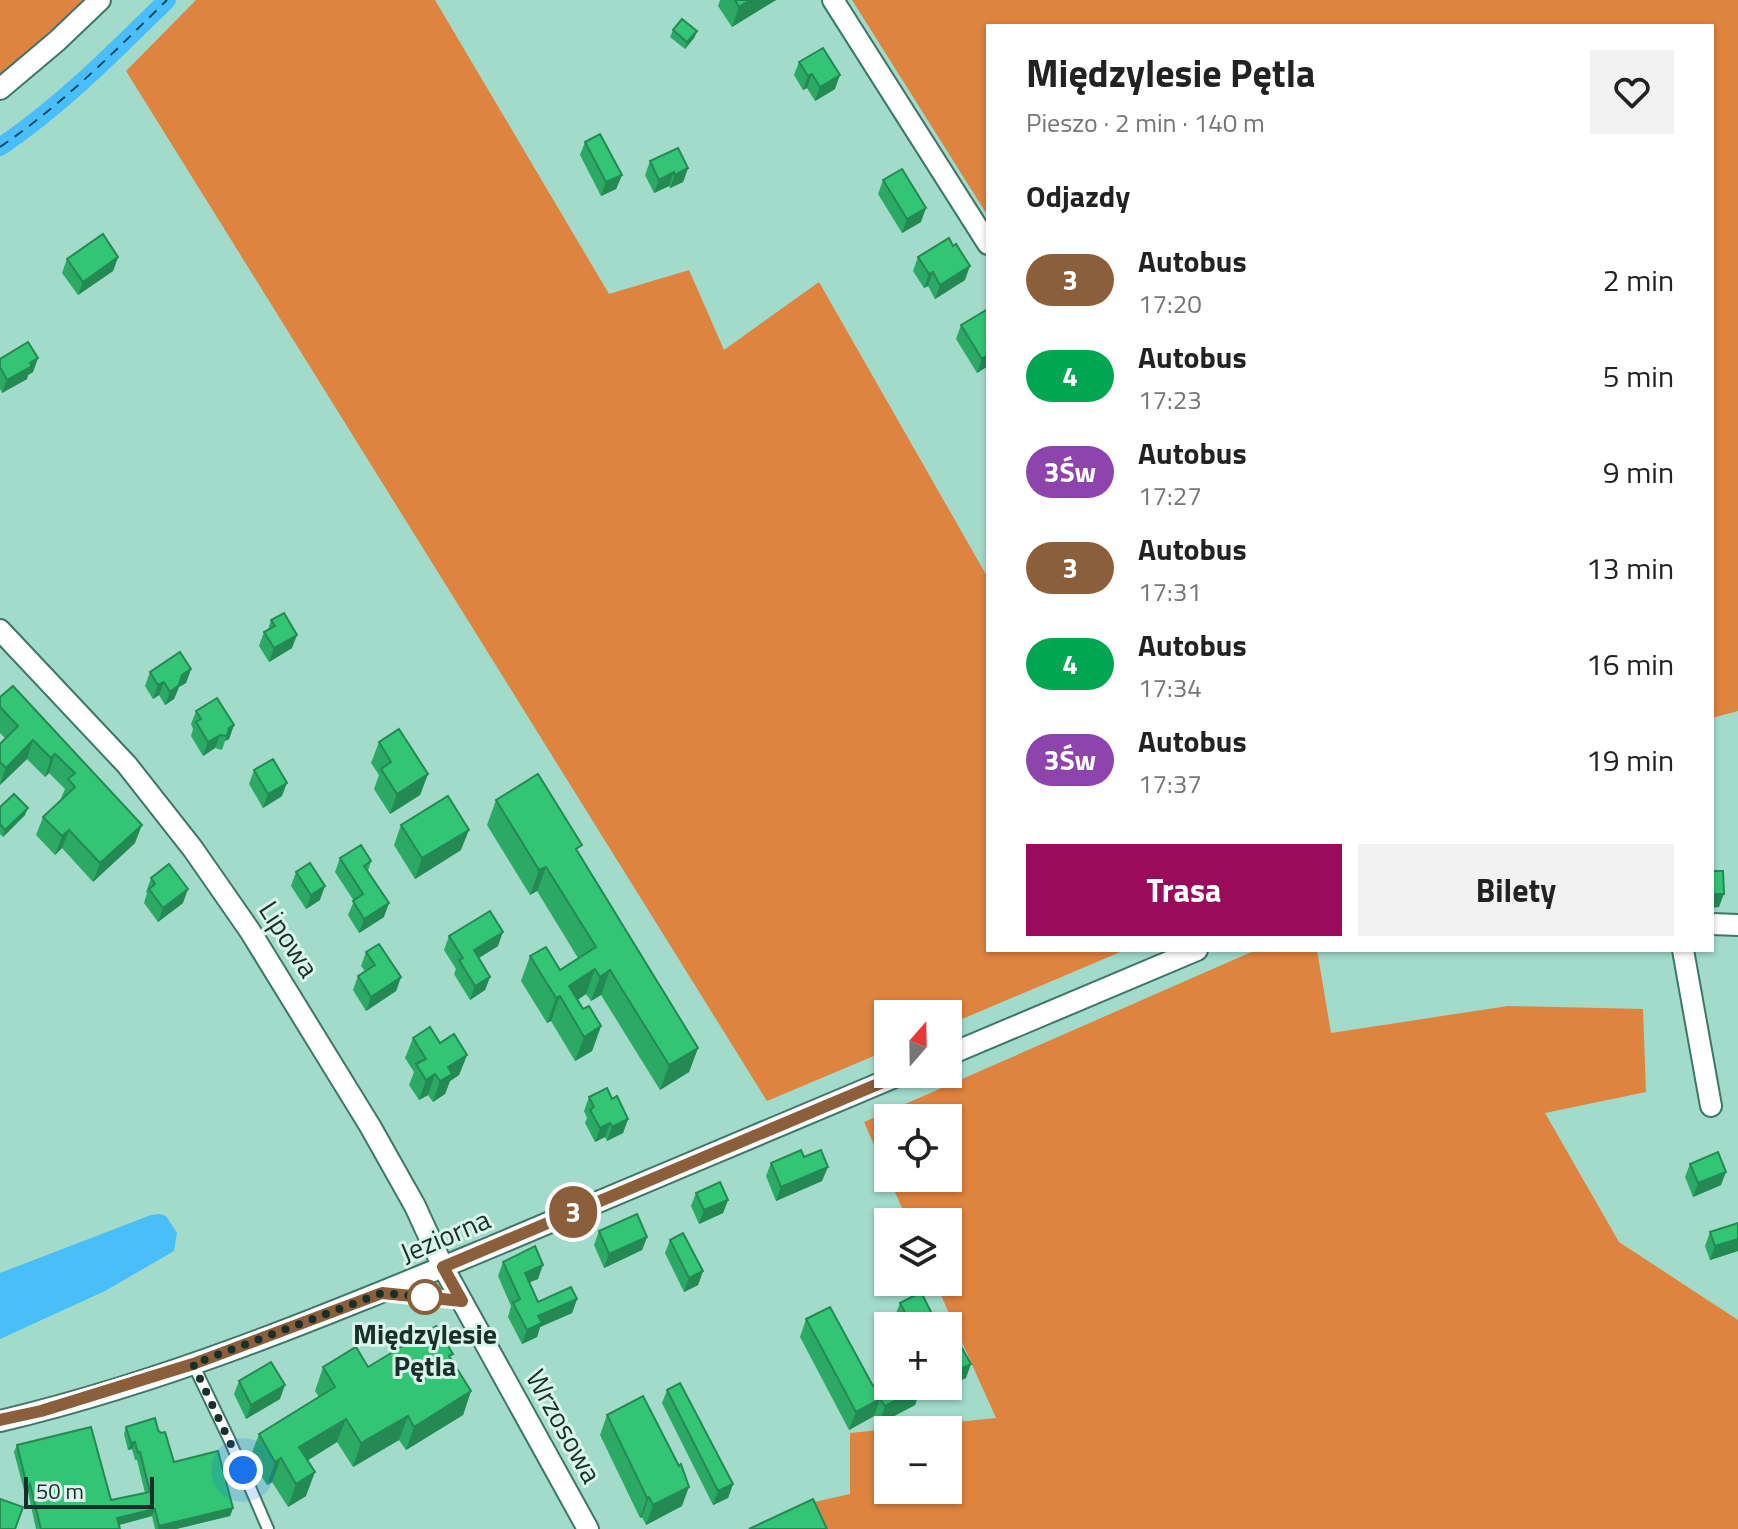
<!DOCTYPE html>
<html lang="pl">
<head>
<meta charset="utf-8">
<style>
  body { margin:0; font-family:"Titillium Web",sans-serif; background:#f2f2f2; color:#222; height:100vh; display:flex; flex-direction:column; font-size:30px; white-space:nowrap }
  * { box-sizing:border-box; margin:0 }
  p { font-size:26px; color:#767676 }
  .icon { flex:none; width:44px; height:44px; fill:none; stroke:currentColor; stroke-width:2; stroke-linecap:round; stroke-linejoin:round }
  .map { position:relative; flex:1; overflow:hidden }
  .side { position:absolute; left:986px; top:24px; width:728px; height:928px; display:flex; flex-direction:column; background:#fff; border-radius:0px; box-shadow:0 2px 6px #0004 }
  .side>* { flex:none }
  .badge { padding:0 16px; border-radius:26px; font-size:28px; line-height:52px }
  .needle { width:52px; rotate:20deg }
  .buttons { position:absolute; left:874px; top:1000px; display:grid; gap:16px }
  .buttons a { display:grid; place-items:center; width:88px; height:88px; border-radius:0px; background:#fff; box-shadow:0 2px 6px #0004; font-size:40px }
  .scale { position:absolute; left:24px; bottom:20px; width:130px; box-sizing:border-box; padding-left:8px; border:4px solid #183029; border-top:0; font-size:22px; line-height:28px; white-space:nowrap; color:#183029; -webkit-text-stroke:6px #d9f5ec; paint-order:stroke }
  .you { position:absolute; width:40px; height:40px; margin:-20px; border:6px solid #fff; border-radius:50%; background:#1a73e8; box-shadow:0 0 0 12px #1a73e833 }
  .map>.badge { position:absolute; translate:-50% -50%; box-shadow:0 0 0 4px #fff }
  h2 { padding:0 40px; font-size:30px; line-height:72px }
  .round { display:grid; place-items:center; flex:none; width:84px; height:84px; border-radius:0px; background:#f2f2f2 }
  .summary { display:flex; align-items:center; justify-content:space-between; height:136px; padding:0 40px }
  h1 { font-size:38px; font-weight:700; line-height:60px }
  .action { display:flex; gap:16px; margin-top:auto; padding:16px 40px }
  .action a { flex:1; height:92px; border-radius:0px; background:#9a0b5c; color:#fff; font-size:32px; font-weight:700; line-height:92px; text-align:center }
  .action a+a { background:#f2f2f2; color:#222 }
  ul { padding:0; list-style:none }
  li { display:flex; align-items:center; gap:24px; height:96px; padding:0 40px }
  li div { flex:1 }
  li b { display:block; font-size:30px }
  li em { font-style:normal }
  li .badge { min-width:88px; font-weight:700; text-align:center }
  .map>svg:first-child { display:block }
</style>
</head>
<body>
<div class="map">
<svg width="1738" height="1529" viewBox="0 0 1738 1529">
  <rect width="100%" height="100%" fill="#a2dbca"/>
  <g fill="#de8340" fill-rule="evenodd">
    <polygon points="0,0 103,0 0,84"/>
    <polygon points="196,0 435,0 609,294 689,270 724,350 819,282 988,578 988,950 1125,950 948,1025 948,1014 888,1014 888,1050 767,1101 126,71"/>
    <polygon points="852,0 1738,0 1738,711 1712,718 1712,26 988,26 988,216"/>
    <path d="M1256,950H1317L1331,1033L1508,1006L1643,1009L1646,1092L1545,1113L1619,1242L1738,1320V1529H796L810,1503L850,1494V1433L996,1418L935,1282H948V1222H908L889,1178H948V1118H888V1177L864,1122ZM888,1430H948V1490H888Z"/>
  </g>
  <polygon fill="#49bef8" points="160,1214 166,1216 177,1233 174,1251 105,1291 0,1339 0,1273 151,1215"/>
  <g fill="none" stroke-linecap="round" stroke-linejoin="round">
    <path stroke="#49bef8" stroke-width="18" d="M0,147C62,105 113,53 167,0"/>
    <path stroke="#024865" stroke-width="2" stroke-dasharray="10 8" stroke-linecap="butt" d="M0,147C62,105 113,53 167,0"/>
    <defs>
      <g id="lane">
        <polyline points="388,1294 462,1301"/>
        <polyline points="193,1364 230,1441 268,1529"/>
      </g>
      <g id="street">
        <polyline points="833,0 988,244"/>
        <polyline points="0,89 57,41 100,0"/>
        <polyline points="0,630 127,765 193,849 250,931 370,1126 415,1206 443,1267 588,1529"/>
        <polyline points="1712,924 1738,925"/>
        <polyline points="1683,950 1711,1106"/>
        <polyline points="948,1055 1197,950"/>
        <path d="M0,1421C166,1382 327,1315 484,1250C623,1191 763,1133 902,1074"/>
      </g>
    </defs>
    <use href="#lane" stroke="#3f7667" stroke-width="14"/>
    <use href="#street" stroke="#3f7667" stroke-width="24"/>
    <use href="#lane" stroke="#fff" stroke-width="10"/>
    <use href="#street" stroke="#fff" stroke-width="20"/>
  </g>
  <g fill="#2ca965">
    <polygon points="720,0 776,0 732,27 718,6"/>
    <polygon points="673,30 697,31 694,38 685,49 670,37"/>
    <polygon points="799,62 835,89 815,101 807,88 803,90 794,75"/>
    <polygon points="585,142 622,175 616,189 601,196 580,155"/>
    <polygon points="650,161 688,168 683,182 670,188 669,186 654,193 645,175"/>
    <polygon points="883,180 921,222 902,233 878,194"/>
    <polygon points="118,257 113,271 78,295 62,273 67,259"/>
    <polygon points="918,257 965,280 935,299 928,286 924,288 913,271"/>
    <polygon points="988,309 988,366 977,373 956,339 961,325"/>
    <polygon points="38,358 33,372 28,375 27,379 2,393 0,389 0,359"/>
    <polygon points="271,620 292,648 269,662 259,646 264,632 268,630"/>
    <polygon points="191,669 186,683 179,687 174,699 165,705 159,695 153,699 145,686 150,672"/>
    <polygon points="13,686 135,843 93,882 62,848 55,855 36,835 43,817 62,799 61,798 65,789 49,773 45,777 27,759 0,785 0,744 5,738 0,733 0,697"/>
    <polygon points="196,711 234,725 229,739 225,741 222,750 215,748 203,756 191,736 193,729 191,724"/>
    <polygon points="379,742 428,774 420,795 390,814 374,789 379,775 371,763"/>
    <polygon points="254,770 282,796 263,808 249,784"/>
    <polygon points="496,800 579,853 698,1048 689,1072 660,1090 601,995 591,1001 586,994 578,1000 583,1009 601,1026 592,1051 575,1061 551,1021 547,1023 521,981 530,956 560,970 578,958 537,891 530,895 487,825"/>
    <polygon points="0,807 25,815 3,837 0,834"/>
    <polygon points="401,825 461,850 415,879 394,845"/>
    <polygon points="340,858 371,861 368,871 384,917 359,933 348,915 354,901 335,872"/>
    <polygon points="296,872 320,900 306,909 291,886"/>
    <polygon points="151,878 183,903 158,922 144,903 147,893 146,892"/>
    <polygon points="449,936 498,946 479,958 490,977 485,990 470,1000 454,974 456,969 444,950"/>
    <polygon points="366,952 401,977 396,991 366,1011 353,990 358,976 365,971 361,966"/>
    <polygon points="413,1038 440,1043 467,1055 459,1075 450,1081 445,1094 433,1102 428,1095 419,1100 409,1085 414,1072 405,1058"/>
    <polygon points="589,1097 612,1099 628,1119 623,1133 607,1141 605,1137 595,1142 585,1123 587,1118 584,1111"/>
    <polygon points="804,1157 822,1181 776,1201 766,1176 771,1163"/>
    <polygon points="1690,1164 1721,1185 1693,1197 1685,1177"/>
    <polygon points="696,1193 728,1200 723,1213 699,1224 691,1206"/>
    <polygon points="1738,1223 1738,1251 1710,1260 1705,1246 1710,1232"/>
    <polygon points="599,1231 647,1237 642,1250 604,1268 594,1245"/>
    <polygon points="670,1240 703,1271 698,1285 684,1292 665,1253"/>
    <polygon points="503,1262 538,1279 530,1282 538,1302 577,1299 572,1313 540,1327 537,1337 522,1344 508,1317 511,1306 498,1276"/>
    <polygon points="900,1303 932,1314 927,1326 900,1326 895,1316"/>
    <polygon points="806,1319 873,1386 921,1387 915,1405 879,1424 874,1416 849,1430 800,1337"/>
    <polygon points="451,1360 471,1391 463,1415 406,1450 399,1440 353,1467 337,1442 307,1461 306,1496 288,1507 272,1482 267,1485 250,1458 259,1434 319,1397 315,1391 323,1367 368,1367"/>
    <polygon points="239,1381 280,1399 246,1419 234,1394"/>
    <polygon points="667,1390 733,1484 728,1498 713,1505 662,1403"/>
    <polygon points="607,1415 682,1506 646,1525 642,1517 640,1518 600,1435"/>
    <polygon points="126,1427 158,1430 174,1462 233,1508 230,1516 176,1529 155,1529 152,1516 119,1525 120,1529 36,1529 28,1492 26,1498 14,1452 17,1445 111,1500 145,1493 137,1460 135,1460 132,1449 128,1450 124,1434"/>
  </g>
  <g fill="#248953">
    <polygon points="750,0 776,0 732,27 739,7"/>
    <polygon points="697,31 694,38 685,49 687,42"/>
    <polygon points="812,74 807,88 803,90 808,76"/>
    <polygon points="840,75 835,89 815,101 820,87"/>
    <polygon points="688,168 683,182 670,188 675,175"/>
    <polygon points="674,172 669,186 654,193 659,180"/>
    <polygon points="622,175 616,189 601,196 606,182"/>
    <polygon points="926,208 921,222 902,233 907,219"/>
    <polygon points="118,257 113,271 78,295 83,282"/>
    <polygon points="970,266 965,280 935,299 940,285"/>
    <polygon points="933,272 928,286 924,288 929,274"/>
    <polygon points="988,355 988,366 977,373 982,359"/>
    <polygon points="38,358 33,372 28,375 27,379 2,393 7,380"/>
    <polygon points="297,635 292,648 269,662 274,648"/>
    <polygon points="191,669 186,683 179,687 174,699 165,705 170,692 182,675"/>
    <polygon points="164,682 159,695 153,699 158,685"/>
    <polygon points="234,725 229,739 225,741 229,728"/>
    <polygon points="220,735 215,748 203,756 208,742"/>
    <polygon points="33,740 27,759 0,785 6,768"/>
    <polygon points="55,754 49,773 45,777 51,758"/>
    <polygon points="428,774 420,795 390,814 397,794"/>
    <polygon points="287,783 282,796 263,808 268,794"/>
    <polygon points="28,808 25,815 3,837 5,830"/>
    <polygon points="142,825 135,843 93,882 100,863"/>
    <polygon points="69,830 62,848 55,855 62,836"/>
    <polygon points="469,830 461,850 415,879 422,858"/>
    <polygon points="546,867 537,891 530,895 539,870"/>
    <polygon points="325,886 320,900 306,909 311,895"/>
    <polygon points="188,889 183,903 158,922 163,908"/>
    <polygon points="1712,894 1724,894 1719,907 1712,908"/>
    <polygon points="389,903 384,917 359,933 364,919"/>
    <polygon points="503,932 498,946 469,964 474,950"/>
    <polygon points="595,969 586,994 566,1007 569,986"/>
    <polygon points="610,970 601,995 591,1001 600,977"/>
    <polygon points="401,977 396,991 366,1011 371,997"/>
    <polygon points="490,977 485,990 470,1000 475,986"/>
    <polygon points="560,996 551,1021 547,1023 556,998"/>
    <polygon points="601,1026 592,1051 575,1061 584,1037"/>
    <polygon points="698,1048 689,1072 660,1090 669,1065"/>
    <polygon points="467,1055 459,1075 450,1081 445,1094 433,1102 440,1081 448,1067"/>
    <polygon points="435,1074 428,1095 419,1100 426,1080"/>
    <polygon points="628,1119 623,1133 607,1141 612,1127"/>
    <polygon points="610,1123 605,1137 595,1142 600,1128"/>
    <polygon points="828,1167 822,1181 776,1201 781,1187"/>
    <polygon points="1726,1172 1721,1185 1693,1197 1698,1183"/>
    <polygon points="728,1200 723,1213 699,1224 704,1210"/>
    <polygon points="647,1237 642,1250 604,1268 609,1254"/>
    <polygon points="1738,1239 1738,1251 1710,1260 1715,1246"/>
    <polygon points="543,1265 538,1279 520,1286 525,1273"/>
    <polygon points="703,1271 698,1285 684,1292 689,1278"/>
    <polygon points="577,1299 572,1313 540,1327 537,1337 522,1344 527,1330 538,1316"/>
    <polygon points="932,1314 927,1326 911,1326 911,1324"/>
    <polygon points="971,1364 966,1378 944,1389 945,1386 948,1386 949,1375"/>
    <polygon points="285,1385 280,1399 246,1419 251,1405"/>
    <polygon points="921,1387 915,1405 879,1424 885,1406"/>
    <polygon points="471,1391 463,1415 406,1450 414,1427"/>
    <polygon points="880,1399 874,1416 849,1430 856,1412"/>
    <polygon points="408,1416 399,1440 353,1467 361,1443"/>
    <polygon points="346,1419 337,1442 290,1471 299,1447"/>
    <polygon points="135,1442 132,1449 128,1450 131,1443"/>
    <polygon points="281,1458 272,1482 267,1485 275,1462"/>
    <polygon points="315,1472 306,1496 288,1507 296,1484"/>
    <polygon points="733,1484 728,1498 713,1505 718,1491"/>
    <polygon points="689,1487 682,1506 646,1525 653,1505"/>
    <polygon points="649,1497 642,1517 640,1518 647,1498"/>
    <polygon points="233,1508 230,1516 176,1529 158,1529 159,1526"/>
    <polygon points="155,1509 152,1516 115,1526 117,1518"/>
  </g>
  <g fill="#33c476" stroke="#248953" stroke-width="2">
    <polygon points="735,0 750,0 739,7"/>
    <polygon points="682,19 697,31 687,42 673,30"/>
    <polygon points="823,48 840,75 820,87 812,74 808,76 799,62"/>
    <polygon points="600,134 622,175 606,182 585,142"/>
    <polygon points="678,148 688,168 675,175 674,172 659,180 650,161"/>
    <polygon points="902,169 926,208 907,219 883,180"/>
    <polygon points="103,234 118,257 83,282 67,259"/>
    <polygon points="949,238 953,246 956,244 970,266 940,285 933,272 929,274 918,257"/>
    <polygon points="988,309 988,355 982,359 961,325"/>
    <polygon points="28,342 38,358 30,363 32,366 7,380 0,367 0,359"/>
    <polygon points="284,613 297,635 274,648 264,632 275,626 271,620"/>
    <polygon points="180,652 191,669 182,675 179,685 170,692 164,682 158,685 150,672"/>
    <polygon points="13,686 142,825 100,863 69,830 62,836 43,817 75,787 68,779 75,773 55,754 51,758 33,740 6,768 0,762 0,744 18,726 0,707 0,697"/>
    <polygon points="217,698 234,725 229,728 227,736 220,735 208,742 196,722 201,719 196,711"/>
    <polygon points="399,729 428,774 397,794 381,769 391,762 379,742"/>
    <polygon points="273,759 287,783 268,794 254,770"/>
    <polygon points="538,774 582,845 576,849 698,1048 669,1065 610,970 600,977 595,969 569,986 583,1009 589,1006 601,1026 584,1037 560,996 556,998 530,956 546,947 560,970 596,947 546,867 539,870 496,800"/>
    <polygon points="14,794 28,808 5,830 0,824 0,807"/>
    <polygon points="448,796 469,830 422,858 401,825"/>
    <polygon points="361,845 371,861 364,866 389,903 364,919 353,901 363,894 340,858"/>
    <polygon points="310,863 325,886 311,895 296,872"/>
    <polygon points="169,864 188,889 163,908 149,889 155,884 151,878"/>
    <polygon points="1712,871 1723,871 1724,894 1712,894"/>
    <polygon points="490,911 503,932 474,950 490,977 475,986 459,960 463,958 449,936"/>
    <polygon points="379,944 401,977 371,997 358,976 375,965 366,952"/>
    <polygon points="430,1027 440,1043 454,1034 467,1055 448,1067 452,1074 440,1081 435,1074 426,1080 416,1064 426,1059 413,1038"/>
    <polygon points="607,1088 612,1099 617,1096 628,1119 612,1127 610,1123 600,1128 590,1110 594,1107 589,1097"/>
    <polygon points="801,1150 804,1157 821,1150 828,1167 781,1187 771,1163"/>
    <polygon points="1718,1152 1726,1172 1698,1183 1690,1164"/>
    <polygon points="720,1182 728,1200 704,1210 696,1193"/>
    <polygon points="637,1214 647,1237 609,1254 599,1231"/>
    <polygon points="1738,1223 1738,1239 1715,1246 1710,1232"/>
    <polygon points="683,1233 703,1271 689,1278 670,1240"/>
    <polygon points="535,1246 543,1265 525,1273 538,1302 571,1287 577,1299 538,1316 542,1323 527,1330 513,1303 520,1299 503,1262"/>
    <polygon points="921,1292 932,1314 911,1324 900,1303"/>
    <polygon points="830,1307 873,1386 888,1378 888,1386 921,1386 921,1387 885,1406 880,1399 856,1412 806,1319"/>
    <polygon points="436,1326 453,1354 449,1356 471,1391 414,1427 408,1416 361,1443 346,1419 299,1447 315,1472 296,1484 281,1458 275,1462 259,1434 335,1387 323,1367 356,1347 368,1367"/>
    <polygon points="959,1343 971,1364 949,1375 948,1348"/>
    <polygon points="271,1362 285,1385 251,1405 239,1381"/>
    <polygon points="680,1383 733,1484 718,1491 667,1390"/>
    <polygon points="643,1396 679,1466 681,1464 689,1487 653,1505 649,1497 647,1498 607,1415"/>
    <polygon points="155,1418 158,1430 161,1433 165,1432 174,1462 218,1451 233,1508 159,1526 155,1509 117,1518 120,1529 41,1529 30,1484 28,1490 17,1445 91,1427 111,1500 150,1492 140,1452 138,1453 135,1442 131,1443 126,1427"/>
    <polygon points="0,1499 23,1507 15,1529 0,1529"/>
    <polygon points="813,1499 827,1529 749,1529"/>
  </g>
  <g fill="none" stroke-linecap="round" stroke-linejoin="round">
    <defs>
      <polyline id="line" points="0,1420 41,1411 193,1364 382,1293 462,1301 443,1267 902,1074"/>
    </defs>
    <use href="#line" stroke="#fff" stroke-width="18"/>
    <use href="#line" stroke="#8b5e3c" stroke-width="12"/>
    <polyline stroke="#183029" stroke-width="8" stroke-dasharray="0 14.4" points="243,1470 193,1364 382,1293 425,1297"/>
  </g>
  <circle fill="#fff" stroke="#8b5e3c" stroke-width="4" cx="425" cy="1297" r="16"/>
  <g text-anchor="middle" stroke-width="6" stroke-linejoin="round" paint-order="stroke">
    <g font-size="28" fill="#183029" stroke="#d9f5ec">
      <text transform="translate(289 939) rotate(57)" y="10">Lipowa</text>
      <text transform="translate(445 1236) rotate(-23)" y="10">Jeziorna</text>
      <text transform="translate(564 1426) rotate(61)" y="10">Wrzosowa</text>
    </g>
    <g font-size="28" font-weight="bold" fill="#183029" stroke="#d9f5ec">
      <text x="425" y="1344">Międzylesie<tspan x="425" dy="32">Pętla</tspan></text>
    </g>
  </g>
</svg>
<div class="buttons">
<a><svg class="needle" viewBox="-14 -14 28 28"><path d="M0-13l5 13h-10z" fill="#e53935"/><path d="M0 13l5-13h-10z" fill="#767676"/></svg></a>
<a><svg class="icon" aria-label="locate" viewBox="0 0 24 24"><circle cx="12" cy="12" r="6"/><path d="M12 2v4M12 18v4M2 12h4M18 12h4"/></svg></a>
<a><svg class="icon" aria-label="layers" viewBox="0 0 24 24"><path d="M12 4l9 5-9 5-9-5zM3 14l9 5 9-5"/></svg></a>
<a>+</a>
<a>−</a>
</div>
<div class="scale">50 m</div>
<div class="you" style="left:243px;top:1470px"></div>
<b class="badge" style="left:573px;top:1212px;background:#8b5e3c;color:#fff">3</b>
<section class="side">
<div class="summary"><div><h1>Międzylesie Pętla</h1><p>Pieszo · 2 min · 140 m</p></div><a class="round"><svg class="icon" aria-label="heart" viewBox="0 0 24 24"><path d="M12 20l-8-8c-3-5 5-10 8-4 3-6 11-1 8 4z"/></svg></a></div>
<h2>Odjazdy</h2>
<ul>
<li><span class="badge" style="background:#8b5e3c;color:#fff">3</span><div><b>Autobus</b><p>17:20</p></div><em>2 min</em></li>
<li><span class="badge" style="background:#00a651;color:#fff">4</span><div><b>Autobus</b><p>17:23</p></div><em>5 min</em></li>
<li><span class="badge" style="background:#8e44ad;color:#fff">3Św</span><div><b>Autobus</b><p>17:27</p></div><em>9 min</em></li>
<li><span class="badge" style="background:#8b5e3c;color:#fff">3</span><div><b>Autobus</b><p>17:31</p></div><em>13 min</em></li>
<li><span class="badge" style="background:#00a651;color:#fff">4</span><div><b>Autobus</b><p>17:34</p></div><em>16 min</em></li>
<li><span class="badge" style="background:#8e44ad;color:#fff">3Św</span><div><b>Autobus</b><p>17:37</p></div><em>19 min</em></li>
</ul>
<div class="action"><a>Trasa</a><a>Bilety</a></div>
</section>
</div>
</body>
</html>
